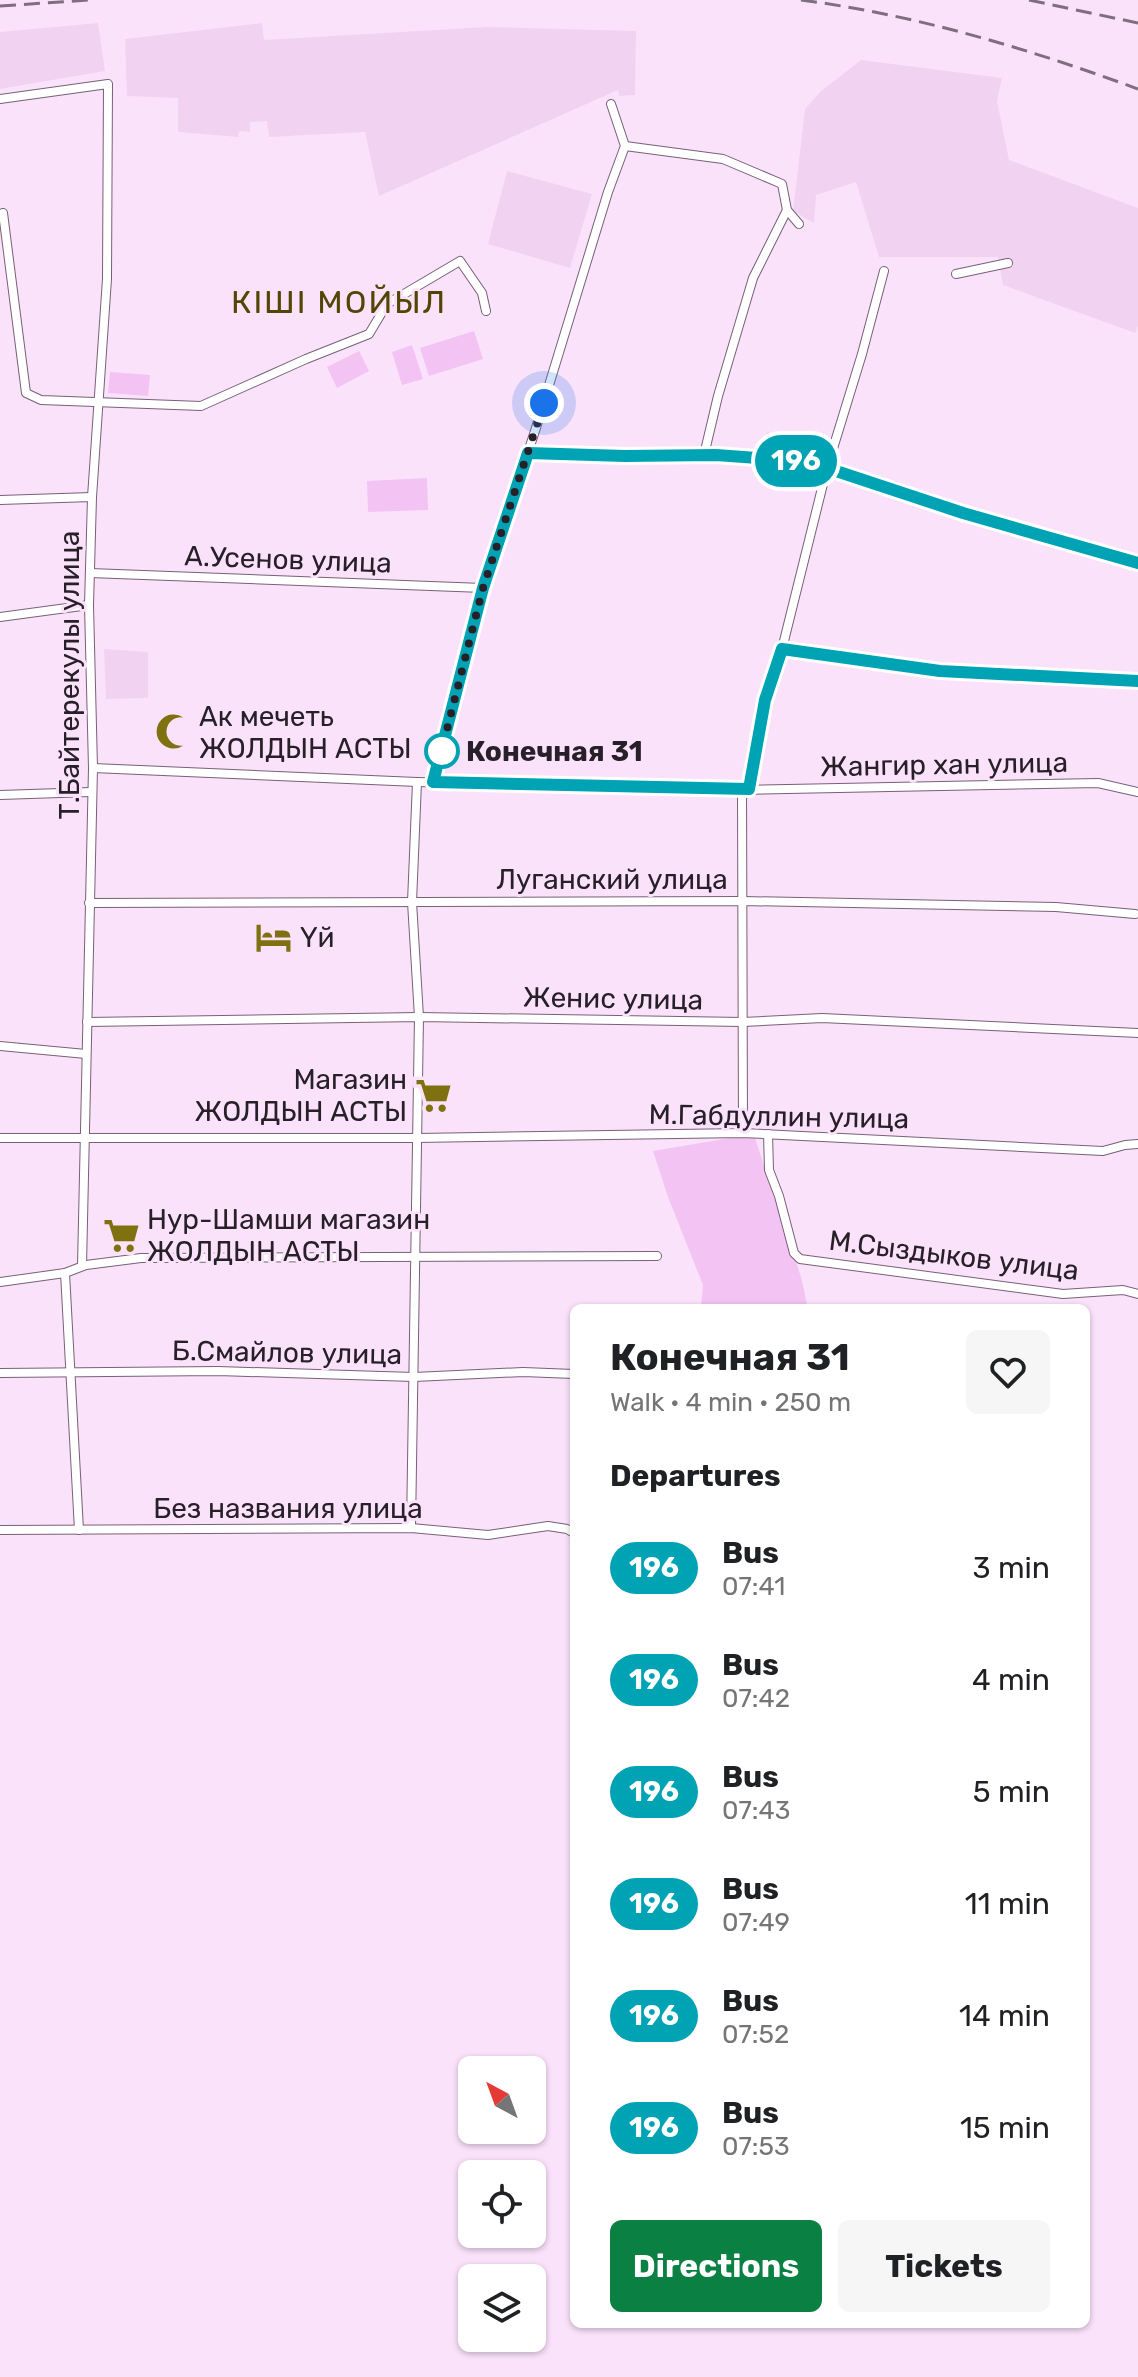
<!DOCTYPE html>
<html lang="en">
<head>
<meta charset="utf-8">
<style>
  body { margin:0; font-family:Rubik,sans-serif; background:#f6f6f6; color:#202124; height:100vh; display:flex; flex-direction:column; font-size:30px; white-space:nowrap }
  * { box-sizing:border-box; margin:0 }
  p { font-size:26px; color:#757577 }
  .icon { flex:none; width:44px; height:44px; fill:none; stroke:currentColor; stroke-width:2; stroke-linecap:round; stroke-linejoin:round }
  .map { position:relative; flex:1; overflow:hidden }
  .details { position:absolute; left:570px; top:1304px; width:520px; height:1024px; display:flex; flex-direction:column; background:#fff; border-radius:12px; box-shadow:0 2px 6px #0004 }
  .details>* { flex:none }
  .badge { padding:0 16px; border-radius:26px; font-size:28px; line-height:52px }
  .needle { width:52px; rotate:319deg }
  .buttons { position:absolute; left:458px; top:2056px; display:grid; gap:16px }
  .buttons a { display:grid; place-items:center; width:88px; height:88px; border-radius:12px; background:#fff; box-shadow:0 2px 6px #0004; font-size:40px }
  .you { position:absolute; width:40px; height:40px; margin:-20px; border:6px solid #fff; border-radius:50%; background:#1a73e8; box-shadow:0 0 0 12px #1a73e833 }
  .map>.badge { position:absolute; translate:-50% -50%; box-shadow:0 0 0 4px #fff }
  h2 { padding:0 40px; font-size:30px; line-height:72px }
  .round { display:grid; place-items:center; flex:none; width:84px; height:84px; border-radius:12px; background:#f6f6f6 }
  .head { display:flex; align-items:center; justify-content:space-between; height:136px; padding:0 40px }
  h1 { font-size:38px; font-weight:700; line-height:60px }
  .cta { display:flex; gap:16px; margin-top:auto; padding:16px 40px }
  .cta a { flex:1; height:92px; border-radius:12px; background:#0b8043; color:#fff; font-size:32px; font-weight:700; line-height:92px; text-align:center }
  .cta a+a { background:#f6f6f6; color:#202124 }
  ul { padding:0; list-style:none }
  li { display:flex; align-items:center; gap:24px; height:112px; padding:0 40px }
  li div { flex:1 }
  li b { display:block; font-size:30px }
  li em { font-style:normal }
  li .badge { min-width:88px; font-weight:700; text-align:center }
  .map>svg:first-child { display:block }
</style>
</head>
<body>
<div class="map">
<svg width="1138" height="2377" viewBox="0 0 1138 2377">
  <rect width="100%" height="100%" fill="#fbe2fb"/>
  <g fill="#f1d3f1">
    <polygon points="98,23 105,71 0,89 0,32"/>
    <polygon points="262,23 264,40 487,27 636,31 635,95 619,96 618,90 379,196 365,132 269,137 267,121 250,122 250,132 239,131 238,137 178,132 178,98 127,96 125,39"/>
    <polygon points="861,60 1002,78 997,101 1009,160 1138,208 1138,326 1135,333 1003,285 998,257 879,257 856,182 816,195 814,223 793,211 805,109 820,92"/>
    <polygon points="507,171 592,194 570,268 488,244"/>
    <polygon points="104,649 148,652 148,698 106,699"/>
  </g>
  <g fill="#f3c3f3">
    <polygon points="474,331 483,359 429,376 420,348"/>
    <polygon points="412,345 423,379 402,385 392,352"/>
    <polygon points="359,351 369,371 337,388 327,367"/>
    <polygon points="110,372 150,375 148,396 108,393"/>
    <polygon points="427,478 428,510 368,512 367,481"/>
    <polygon points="736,1137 755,1138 801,1277 808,1308 701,1308 703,1285 668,1197 653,1151"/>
  </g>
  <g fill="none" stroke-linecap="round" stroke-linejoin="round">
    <defs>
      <g id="street">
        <polyline points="0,99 108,84 107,279 92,497 89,605 93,768 82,1266"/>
        <polyline points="625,146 723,159 782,184 787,210 799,224"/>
        <polyline points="3,213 26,393 41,400 201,406 306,359 369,334 387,304 460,261 482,293 486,311"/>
        <polyline points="956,274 1008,263"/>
        <polyline points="528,453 625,456 716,455 797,461 827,468 963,513 1138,563"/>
        <polyline points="704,455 718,396 753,278 787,210"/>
        <polyline points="0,500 92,497"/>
        <polyline points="90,573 483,588"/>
        <polyline points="0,617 89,605"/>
        <polyline points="782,649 940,671 1138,681"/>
        <polyline points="93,768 417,782 742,790 1098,783 1138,792"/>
        <polyline points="433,782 483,588 535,431 608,192 625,146 611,104"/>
        <polyline points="749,789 765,700 782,649 827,468 862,354 884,271"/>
        <polyline points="742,790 743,1133"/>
        <polyline points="0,795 91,792"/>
        <polyline points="89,903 743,901 1056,907 1135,914"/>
        <polyline points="87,1022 419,1017 743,1022 822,1018 1138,1033"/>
        <polyline points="0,1046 86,1054"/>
        <polyline points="768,1134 769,1170 779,1196 794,1253 800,1259 1063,1294 1123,1290 1138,1294"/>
        <polyline points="0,1138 417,1138 743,1133 1103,1151 1125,1145 1138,1144"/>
        <polyline points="65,1273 79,1530"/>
        <polyline points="0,1282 65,1273 86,1265 141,1258 657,1256"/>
        <polyline points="0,1373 218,1371 414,1377 523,1372 574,1374"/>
        <polyline points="411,1528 419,1017 412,902 417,782"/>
        <polyline points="0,1530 411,1528 488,1535 548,1526 567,1529 574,1533"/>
      </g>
    </defs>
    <use href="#street" stroke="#766177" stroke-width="10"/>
    <use href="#street" stroke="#fff" stroke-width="8"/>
    <g stroke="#7e6f7f" stroke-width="3" stroke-dasharray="16 8" stroke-linecap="butt">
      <path d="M801,0C917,15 1029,49 1138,89"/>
      <polyline points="1029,0 1138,23"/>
      <polyline points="0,6 89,0"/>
    </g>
  </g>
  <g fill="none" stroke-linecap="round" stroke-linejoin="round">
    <defs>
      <polyline id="line" points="1138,563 963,513 827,468 797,461 716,455 625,456 528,453 483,588 433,782 749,789 765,700 782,649 940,671 1138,681"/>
    </defs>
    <use href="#line" stroke="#fff" stroke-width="18"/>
    <use href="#line" stroke="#00a3b4" stroke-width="12"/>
    <polyline stroke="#282029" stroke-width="8" stroke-dasharray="0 14.4" points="442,751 441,753 483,588 544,403"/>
  </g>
  <defs>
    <symbol id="mosque-bare" viewBox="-9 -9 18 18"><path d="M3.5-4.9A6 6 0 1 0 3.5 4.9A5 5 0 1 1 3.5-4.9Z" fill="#7f7110" stroke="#fbe2fb" stroke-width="2.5" paint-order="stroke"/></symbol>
    <symbol id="hotel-bare" viewBox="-9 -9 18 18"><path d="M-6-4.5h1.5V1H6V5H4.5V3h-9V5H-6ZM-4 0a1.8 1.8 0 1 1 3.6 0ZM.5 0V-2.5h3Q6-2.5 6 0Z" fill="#7f7110" stroke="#fbe2fb" stroke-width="2.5" paint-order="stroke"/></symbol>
    <symbol id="supermarket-bare" viewBox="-9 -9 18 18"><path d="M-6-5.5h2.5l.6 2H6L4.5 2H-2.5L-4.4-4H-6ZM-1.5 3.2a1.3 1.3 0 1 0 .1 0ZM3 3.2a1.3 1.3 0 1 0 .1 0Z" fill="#7f7110" stroke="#fbe2fb" stroke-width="2.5" paint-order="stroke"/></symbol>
  </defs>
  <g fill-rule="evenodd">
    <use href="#mosque-bare" x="148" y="706" width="51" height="51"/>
    <use href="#hotel-bare" x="248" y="912" width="51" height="51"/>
    <use href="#supermarket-bare" x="408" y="1070" width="51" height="51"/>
    <use href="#supermarket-bare" x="96" y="1210" width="51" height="51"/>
  </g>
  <circle fill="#fff" stroke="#00a3b4" stroke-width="4" cx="442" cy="751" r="16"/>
  <g text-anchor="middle" stroke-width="6" stroke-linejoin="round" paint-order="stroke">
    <g font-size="28" fill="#282029" stroke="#fbe2fb">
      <text transform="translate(288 559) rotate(2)" y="10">А.Усенов улица</text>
      <text transform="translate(69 675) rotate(-90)" y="10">Т.Байтерекулы улица</text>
      <text transform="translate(944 764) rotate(-1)" y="10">Жангир хан улица</text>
      <text x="612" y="889">Луганский улица</text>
      <text transform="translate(613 998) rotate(1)" y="10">Женис улица</text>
      <text transform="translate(779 1116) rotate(1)" y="10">М.Габдуллин улица</text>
      <text transform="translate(954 1255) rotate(7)" y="10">М.Сыздыков улица</text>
      <text transform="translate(287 1352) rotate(1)" y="10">Б.Смайлов улица</text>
      <text x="288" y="1518">Без названия улица</text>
    </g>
    <g font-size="28" fill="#282029" stroke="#fbe2fb" text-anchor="start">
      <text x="199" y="726">Ак мечеть<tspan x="199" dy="32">ЖОЛДЫН АСТЫ</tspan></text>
      <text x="300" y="947">Үй</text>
      <text x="407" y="1089" text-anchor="end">Магазин<tspan x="407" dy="32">ЖОЛДЫН АСТЫ</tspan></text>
      <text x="147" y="1229">Нур-Шамши магазин<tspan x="147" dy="32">ЖОЛДЫН АСТЫ</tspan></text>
    </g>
    <g font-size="28" font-weight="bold" fill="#282029" stroke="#fbe2fb" text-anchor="start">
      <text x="466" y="761">Конечная 31</text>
    </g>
    <g font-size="32" letter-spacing="2" fill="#514704" stroke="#fbe2fb">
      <text x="339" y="313">КІШІ МОЙЫЛ</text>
    </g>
  </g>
</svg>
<div class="buttons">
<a><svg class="needle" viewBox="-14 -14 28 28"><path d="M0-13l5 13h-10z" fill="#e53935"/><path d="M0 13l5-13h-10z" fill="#757577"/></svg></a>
<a><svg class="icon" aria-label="locate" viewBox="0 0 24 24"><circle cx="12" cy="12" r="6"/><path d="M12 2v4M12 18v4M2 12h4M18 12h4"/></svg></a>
<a><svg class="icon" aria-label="layers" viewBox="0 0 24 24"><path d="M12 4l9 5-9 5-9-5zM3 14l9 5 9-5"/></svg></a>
</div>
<div class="you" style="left:544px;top:403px"></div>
<b class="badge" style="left:796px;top:461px;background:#00a3b4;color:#fff">196</b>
<section class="details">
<div class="head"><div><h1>Конечная 31</h1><p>Walk · 4 min · 250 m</p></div><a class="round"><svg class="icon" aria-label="heart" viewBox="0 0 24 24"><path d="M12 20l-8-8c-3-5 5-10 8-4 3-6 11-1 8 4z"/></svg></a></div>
<h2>Departures</h2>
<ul>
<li><span class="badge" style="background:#00a3b4;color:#fff">196</span><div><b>Bus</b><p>07:41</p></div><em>3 min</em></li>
<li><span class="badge" style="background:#00a3b4;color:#fff">196</span><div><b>Bus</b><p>07:42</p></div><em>4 min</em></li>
<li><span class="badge" style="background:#00a3b4;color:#fff">196</span><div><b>Bus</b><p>07:43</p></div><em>5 min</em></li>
<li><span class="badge" style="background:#00a3b4;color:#fff">196</span><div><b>Bus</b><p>07:49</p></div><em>11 min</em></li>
<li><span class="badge" style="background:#00a3b4;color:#fff">196</span><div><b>Bus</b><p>07:52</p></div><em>14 min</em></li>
<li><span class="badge" style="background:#00a3b4;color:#fff">196</span><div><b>Bus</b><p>07:53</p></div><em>15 min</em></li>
</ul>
<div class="cta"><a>Directions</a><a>Tickets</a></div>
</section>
</div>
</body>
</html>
